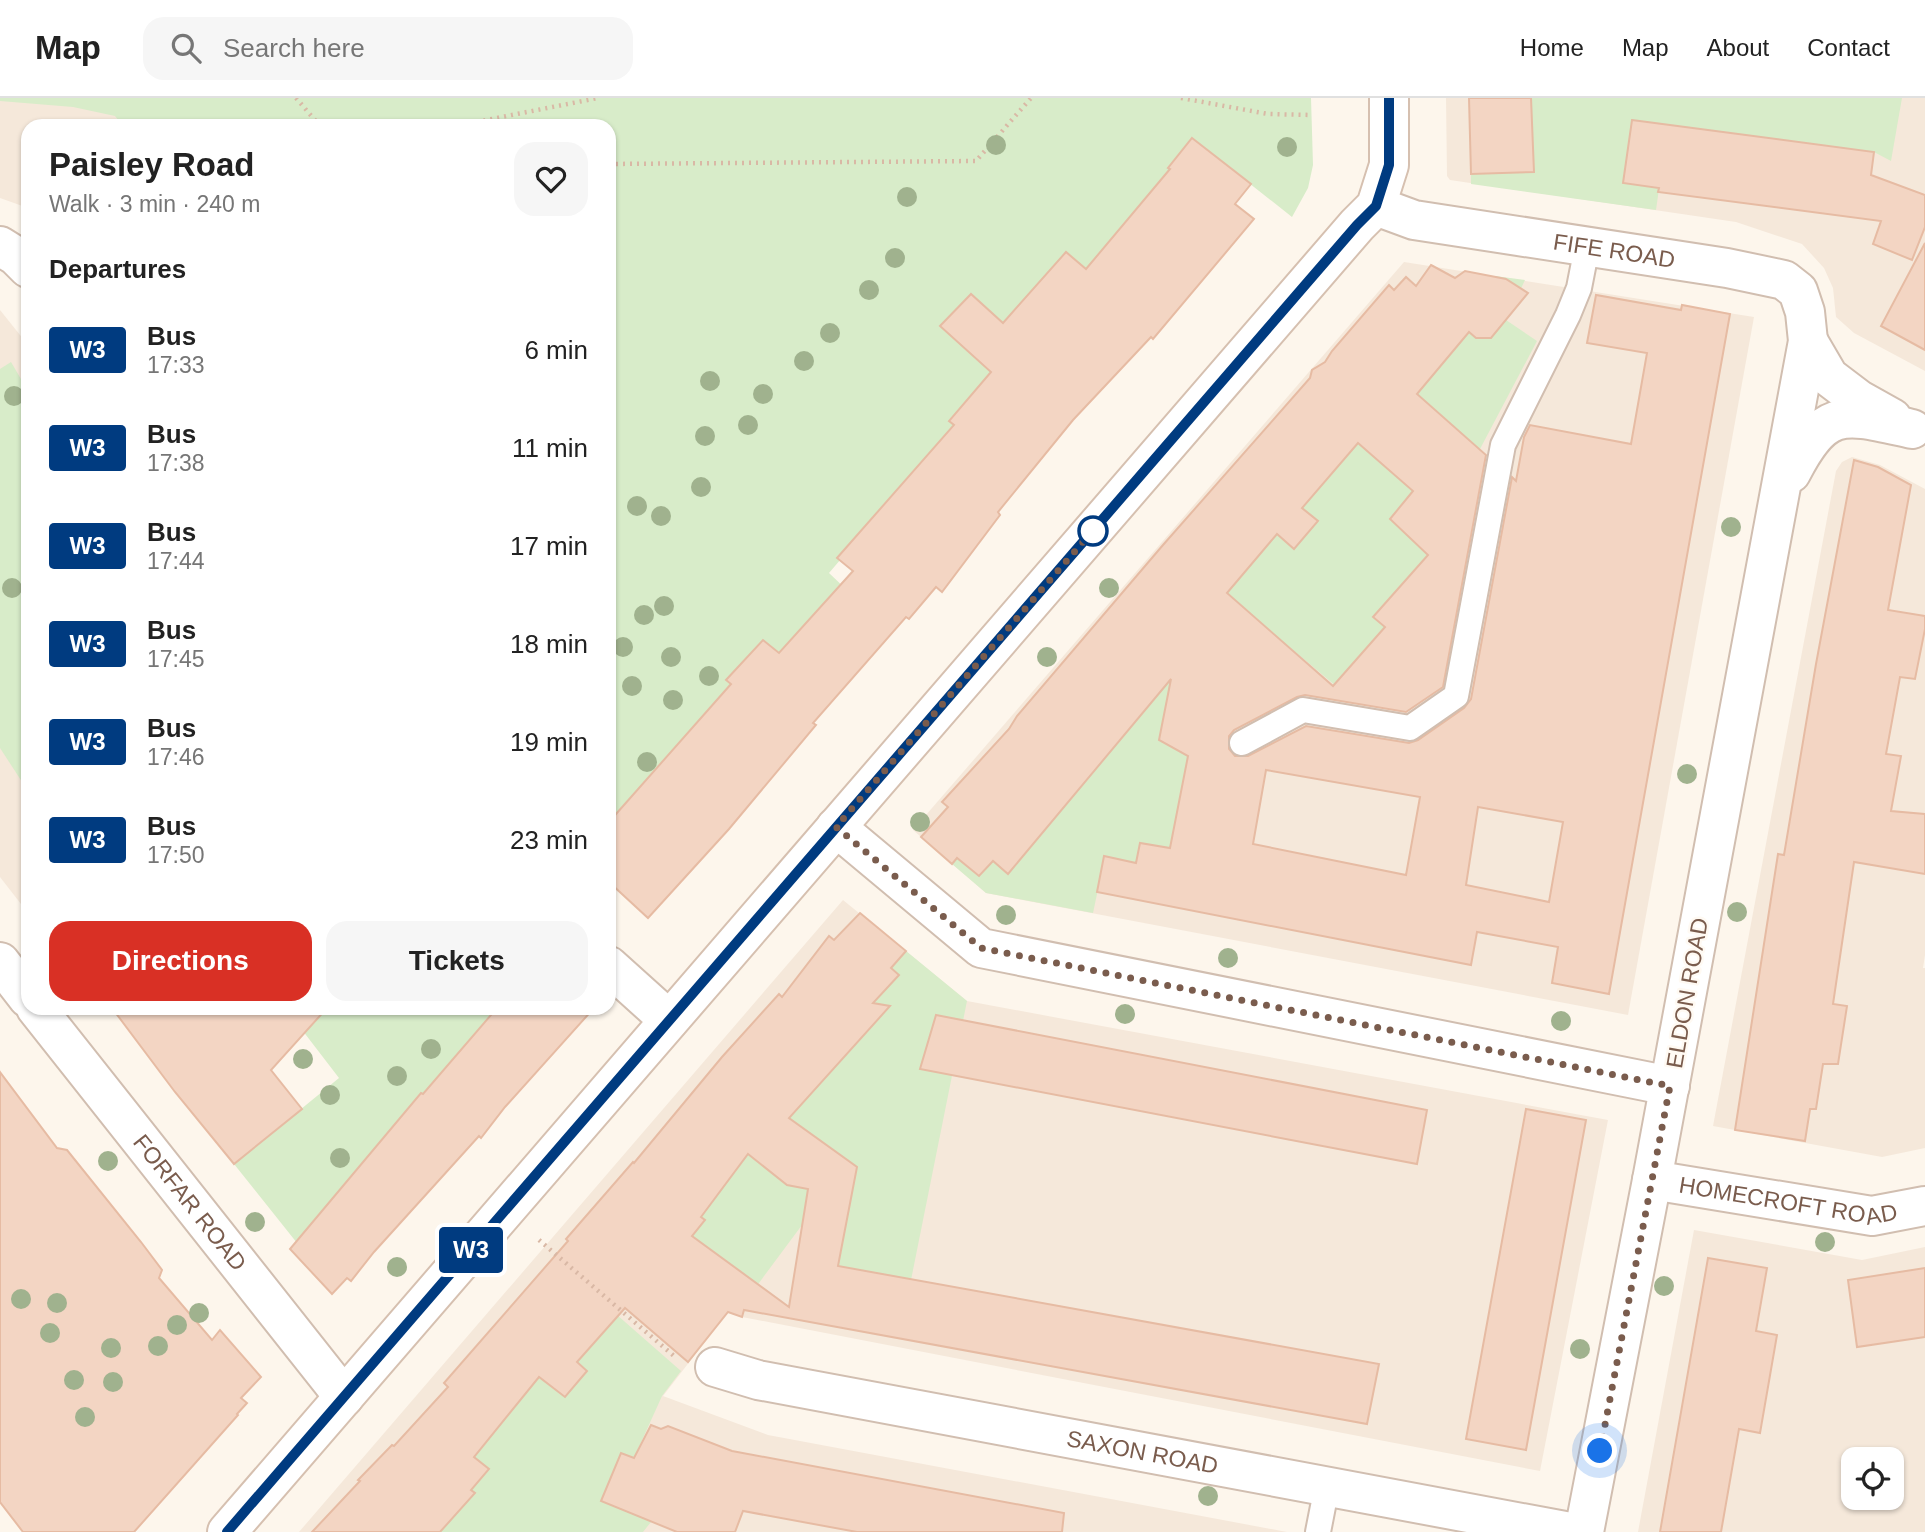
<!DOCTYPE html>
<html lang="en">
<head>
<meta charset="utf-8">
<style>
  body { margin:0; font-family:Arial,sans-serif; background:#f6f6f6; color:#222; height:100vh; display:flex; flex-direction:column; font-size:26px; white-space:nowrap }
  * { box-sizing:border-box; margin:0 }
  p { font-size:23px; color:#767676 }
  .icon { flex:none; width:38px; height:38px; fill:none; stroke:currentColor; stroke-width:2; stroke-linecap:round; stroke-linejoin:round }
  .map { position:relative; flex:1; overflow:hidden }
  .side { position:absolute; left:21px; top:21px; width:595px; height:896px; display:flex; flex-direction:column; background:#fff; border-radius:21px; box-shadow:0 2px 5px #0004 }
  .side>* { flex:none }
  .badge { padding:0 14px; border-radius:5px; font-size:24px; line-height:46px }
  .buttons { position:absolute; left:1841px; top:1349px; display:grid; gap:14px }
  .buttons a { display:grid; place-items:center; width:63px; height:63px; border-radius:14px; background:#fff; box-shadow:0 2px 5px #0004; font-size:35px }
  .you { position:absolute; width:35px; height:35px; margin:-18px; border:5px solid #fff; border-radius:50%; background:#1a73e8; box-shadow:0 0 0 10px #1a73e833 }
  .map>.badge { position:absolute; translate:-50% -50%; box-shadow:0 0 0 4px #fff }
  h2 { padding:0 28px; font-size:26px; line-height:63px }
  .round { display:grid; place-items:center; flex:none; width:74px; height:74px; border-radius:21px; background:#f6f6f6 }
  .summary { display:flex; align-items:center; justify-content:space-between; height:119px; padding:0 28px }
  h1 { font-size:33px; font-weight:600; line-height:52px }
  .cta { display:flex; gap:14px; margin-top:auto; padding:14px 28px }
  .cta a { flex:1; height:80px; border-radius:21px; background:#d93025; color:#fff; font-size:28px; font-weight:600; line-height:80px; text-align:center }
  .cta a+a { background:#f6f6f6; color:#222 }
  ul { padding:0; list-style:none }
  li { display:flex; align-items:center; gap:21px; height:98px; padding:0 28px }
  li div { flex:1 }
  li b { display:block; font-size:26px }
  li em { font-style:normal }
  li .badge { min-width:77px; font-weight:700; text-align:center }
  header { display:flex; align-items:center; gap:42px; box-sizing:border-box; height:98px; padding:0 35px; background:#fff; border-bottom:2px solid #e0e0e0 }
  header strong { font-size:33px }
  nav { display:flex; gap:38px; margin-inline-start:auto; font-size:24px }
  .search { width:490px; height:63px; background:#f6f6f6; display:flex; align-items:center; gap:18px; box-sizing:border-box; padding:0 24px; border-radius:21px; color:#767676; font-size:26px }
  .map>svg:first-child { display:block }
</style>
</head>
<body>
<header>
<strong>Map</strong>
<div class="search"><svg class="icon" aria-label="search" viewBox="0 0 24 24"><circle cx="10" cy="10" r="6"/><path d="M15 15l6 6"/></svg>Search here</div>
<nav><a>Home</a><a>Map</a><a>About</a><a>Contact</a></nav>
</header>
<div class="map">
<svg width="1925" height="1434" viewBox="0 0 1925 1434">
  <rect width="100%" height="100%" fill="#fdf6ec"/>
  <g fill="#f5e8da" fill-rule="evenodd">
    <polygon points="0,0 299,28 28,28 28,110 0,100"/>
    <polygon points="1446,0 1925,0 1925,273 1854,235 1836,219 1833,190 1824,170 1802,146 1736,124 1450,82 1447,78"/>
    <polygon points="1404,164 1754,219 1628,917 986,795 913,732"/>
    <polygon points="0,212 28,247 28,815 0,779"/>
    <polygon points="1852,359 1880,367 1925,391 1925,857 1923,870 1925,870 1925,1050 1882,1059 1713,1028 1836,373 1842,364"/>
    <polygon points="843,802 967,903 1608,1022 1540,1373 742,1219 728,1214 663,1298 768,1337 1287,1434 299,1434"/>
    <path d="M1694,1132L1862,1162L1925,1149V1434H1638ZM1853,1362H1892V1400H1853Z"/>
  </g>
  <g fill="#d8ecc9">
    <polygon points="0,0 1311,0 1313,67 1308,90 1292,119 1192,40 1168,70 1190,88 1008,266 829,475 849,494 609,752 609,28 123,28 115,18 73,9 0,3"/>
    <polygon points="1531,0 1902,0 1891,63 1874,54 1668,27 1656,112 1471,86 1471,76 1533,74"/>
    <polygon points="1495,178 1525,182 1506,222 1537,243 1480,351 1462,336 1457,483 1349,599 1287,547 1204,644 1170,750 1140,745 1136,765 1105,758 1093,815 986,795 952,766 1145,583 1306,404 1475,196"/>
    <polygon points="11,264 28,293 28,693 0,650 0,271"/>
    <polygon points="900,848 967,903 909,1192 837,1177 844,1136 802,1127 747,1201 728,1214 689,1264 603,1190"/>
    <polygon points="234,910 544,910 301,1150 234,1066 339,980 286,911"/>
    <polygon points="592,1195 681,1273 662,1298 634,1360 608,1387 652,1413 651,1424 643,1434 394,1434"/>
  </g>
  <g fill="#f3d5c3" stroke="#e6bba3" stroke-width="2" fill-rule="evenodd">
    <polygon points="1469,0 1531,0 1534,74 1471,76"/>
    <polygon points="1632,22 1874,54 1871,77 1925,97 1925,129 1912,162 1873,146 1881,123 1658,94 1659,90 1623,85"/>
    <polygon points="1192,40 1251,86 1235,106 1254,121 1153,241 1151,239 1073,322 998,414 1000,417 942,494 936,489 909,521 906,519 813,625 816,627 729,731 648,820 609,784 609,724 731,586 726,582 763,542 779,555 853,473 837,460 954,327 949,323 991,274 940,228 971,196 1003,225 1066,154 1086,171 1170,71 1168,70"/>
    <polygon points="1925,145 1925,252 1881,228"/>
    <path d="M1431,167L1455,180L1465,173L1506,181L1528,195L1491,240H1476L1469,234L1417,296L1486,357L1443,589L1406,614L1305,597L1297,599L1234,632L1229,638V651L1235,658H1248L1306,628L1409,645L1418,642L1464,610L1471,601L1512,379L1516,383L1524,339L1530,327L1631,346L1647,255L1587,245L1596,197L1681,212L1682,207L1730,216L1609,896L1552,885L1558,849L1477,834L1471,867L1097,794L1104,758L1136,765L1140,745L1170,750L1188,658L1159,642L1171,581L1008,776L993,763L979,778L957,760L952,766L921,739L948,709L942,704L1009,631L1017,618L1163,447L1310,280L1312,272L1325,264L1332,253L1389,187L1394,192L1406,179L1416,188ZM1358,345L1413,393L1390,421L1428,457L1373,519L1385,529L1333,588L1227,495L1277,436L1294,451L1318,423L1302,410ZM1266,672L1420,699L1406,777L1253,746ZM1478,709L1563,724L1549,804L1466,787Z"/>
    <polygon points="1854,362 1878,369 1911,387 1888,512 1925,518 1925,531 1915,581 1900,579 1886,656 1901,658 1891,713 1925,716 1925,776 1854,764 1833,906 1847,908 1838,966 1823,966 1816,1011 1810,1011 1805,1043 1735,1032 1778,756 1784,757 1816,566"/>
    <path d="M860,815L906,853L891,870L899,877L873,905L890,908L789,1020L857,1069L838,1168L1379,1266L1367,1326L744,1212L742,1219L728,1214L688,1264L625,1210L577,1264L587,1273L565,1299L539,1279L474,1359L489,1371L471,1392L475,1395L440,1434H312L360,1383L358,1382L392,1347L394,1348L448,1289L444,1285L568,1143L566,1141L633,1064L634,1065L722,959L779,896L782,899L829,838L834,842ZM748,1056L787,1087L808,1091L789,1209L692,1138L705,1122L701,1119Z"/>
    <polygon points="112,910 327,910 271,972 302,1011 234,1066 175,994"/>
    <polygon points="497,910 594,910 505,1009 481,1040 479,1038 374,1154 351,1183 347,1180 332,1196 290,1151 421,995 423,996"/>
    <polygon points="936,917 1427,1012 1417,1066 920,971"/>
    <polygon points="0,974 57,1050 67,1052 141,1144 162,1172 159,1180 212,1242 220,1232 261,1279 241,1300 247,1305 237,1316 238,1317 134,1434 23,1434 0,1404"/>
    <polygon points="1526,1011 1586,1022 1526,1352 1466,1341"/>
    <polygon points="1708,1160 1767,1170 1756,1233 1777,1237 1760,1335 1739,1331 1721,1434 1660,1434"/>
    <polygon points="1925,1170 1925,1239 1857,1249 1848,1182"/>
    <polygon points="651,1327 661,1331 668,1328 732,1353 1064,1415 1062,1434 857,1434 743,1413 735,1434 677,1434 601,1403 621,1355 634,1360"/>
  </g>
  <g fill="none" stroke-linecap="round" stroke-linejoin="round">
    <defs>
      <g id="lane">
        <polyline points="1242,645 1303,612 1410,630 1456,598 1503,347 1568,217 1579,190 1587,149"/>
        <polyline points="1318,1434 1327,1388"/>
      </g>
      <g id="street">
        <path id="s1" d="M1376,108L1414,122L1727,170L1784,182L1798,193L1805,214L1808,243L1652,1082L1584,1434"/>
        <polyline points="0,148 16,158 28,170"/>
        <polyline points="1808,243 1829,279 1858,301 1892,320"/>
        <path d="M1791,375C1826,307 1844,316 1912,331"/>
        <polyline points="836,729 981,850 1670,988"/>
        <polyline points="0,864 28,900"/>
        <polyline points="609,868 669,922"/>
        <path id="s2" d="M36,910L344,1299"/>
        <path id="s3" d="M1652,1082L1872,1118L1925,1108"/>
        <path id="s4" d="M715,1269L758,1282L1570,1434"/>
      </g>
      <polyline id="secondary" points="227,1434 1357,127 1376,108 1389,67 1389,0"/>
    </defs>
    <use href="#lane" stroke="#d1beb0" stroke-width="28"/>
    <use href="#street" stroke="#d1beb0" stroke-width="42"/>
    <use href="#secondary" stroke="#d6c0b0" stroke-width="42"/>
    <g stroke="#d9b8a5" stroke-width="4.5" stroke-dasharray="2 5" stroke-linecap="butt">
      <polyline points="296,0 320,28"/>
      <polyline points="1181,0 1268,16 1312,17"/>
      <polyline points="456,28 598,0"/>
      <polyline points="609,66 976,63 1031,0"/>
      <polyline points="539,1142 674,1258"/>
    </g>
    <use href="#lane" stroke="#fff" stroke-width="24"/>
    <use href="#street" stroke="#fff" stroke-width="38"/>
    <use href="#secondary" stroke="#fff" stroke-width="38"/>
  </g>
  <g fill="#a0b28e">
    <circle cx="996" cy="47" r="10"/>
    <circle cx="1287" cy="49" r="10"/>
    <circle cx="907" cy="99" r="10"/>
    <circle cx="895" cy="160" r="10"/>
    <circle cx="869" cy="192" r="10"/>
    <circle cx="830" cy="235" r="10"/>
    <circle cx="804" cy="263" r="10"/>
    <circle cx="710" cy="283" r="10"/>
    <circle cx="763" cy="296" r="10"/>
    <circle cx="14" cy="298" r="10"/>
    <circle cx="748" cy="327" r="10"/>
    <circle cx="705" cy="338" r="10"/>
    <circle cx="701" cy="389" r="10"/>
    <circle cx="637" cy="408" r="10"/>
    <circle cx="661" cy="418" r="10"/>
    <circle cx="1731" cy="429" r="10"/>
    <circle cx="12" cy="490" r="10"/>
    <circle cx="1109" cy="490" r="10"/>
    <circle cx="664" cy="508" r="10"/>
    <circle cx="644" cy="517" r="10"/>
    <circle cx="623" cy="549" r="10"/>
    <circle cx="671" cy="559" r="10"/>
    <circle cx="1047" cy="559" r="10"/>
    <circle cx="709" cy="578" r="10"/>
    <circle cx="632" cy="588" r="10"/>
    <circle cx="673" cy="602" r="10"/>
    <circle cx="647" cy="664" r="10"/>
    <circle cx="1687" cy="676" r="10"/>
    <circle cx="920" cy="724" r="10"/>
    <circle cx="1737" cy="814" r="10"/>
    <circle cx="1006" cy="817" r="10"/>
    <circle cx="1228" cy="860" r="10"/>
    <circle cx="1125" cy="916" r="10"/>
    <circle cx="1561" cy="923" r="10"/>
    <circle cx="431" cy="951" r="10"/>
    <circle cx="303" cy="961" r="10"/>
    <circle cx="397" cy="978" r="10"/>
    <circle cx="330" cy="997" r="10"/>
    <circle cx="340" cy="1060" r="10"/>
    <circle cx="108" cy="1063" r="10"/>
    <circle cx="255" cy="1124" r="10"/>
    <circle cx="1825" cy="1144" r="10"/>
    <circle cx="397" cy="1169" r="10"/>
    <circle cx="1664" cy="1188" r="10"/>
    <circle cx="21" cy="1201" r="10"/>
    <circle cx="57" cy="1205" r="10"/>
    <circle cx="199" cy="1215" r="10"/>
    <circle cx="177" cy="1227" r="10"/>
    <circle cx="50" cy="1235" r="10"/>
    <circle cx="158" cy="1248" r="10"/>
    <circle cx="111" cy="1250" r="10"/>
    <circle cx="1580" cy="1251" r="10"/>
    <circle cx="74" cy="1282" r="10"/>
    <circle cx="113" cy="1284" r="10"/>
    <circle cx="85" cy="1319" r="10"/>
    <circle cx="1208" cy="1398" r="10"/>
  </g>
  <g fill="none" stroke-linecap="round" stroke-linejoin="round">
    <defs>
      <polyline id="line" points="227,1434 1357,127 1376,108 1389,67 1389,0"/>
    </defs>
    <use href="#line" stroke="#fff" stroke-width="16"/>
    <use href="#line" stroke="#003b80" stroke-width="10"/>
    <polyline stroke="#7a5c4d" stroke-width="7" stroke-dasharray="0 12.6" points="1093,433 1096,429 836,729 981,850 1670,988 1600,1353"/>
  </g>
  <circle fill="#fff" stroke="#003b80" stroke-width="3.5" cx="1093" cy="433" r="14"/>
  <g text-anchor="middle" stroke-width="5" stroke-linejoin="round" paint-order="stroke">
    <g font-size="23" fill="#7a5c4d" stroke="#fffaf3">
      <text dy="8" stroke="none"><textPath href="#s1" startOffset="243">FIFE ROAD</textPath></text>
      <text transform="translate(1687 895) rotate(-80)" y="8">ELDON ROAD</text>
      <text dy="8" stroke="none"><textPath href="#s3" startOffset="138">HOMECROFT ROAD</textPath></text>
      <text dy="8" stroke="none"><textPath href="#s2" startOffset="248">FORFAR ROAD</textPath></text>
      <text dy="8" stroke="none"><textPath href="#s4" startOffset="436">SAXON ROAD</textPath></text>
    </g>
  </g>
</svg>
<div class="buttons">
<a><svg class="icon" aria-label="locate" viewBox="0 0 24 24"><circle cx="12" cy="12" r="6"/><path d="M12 2v4M12 18v4M2 12h4M18 12h4"/></svg></a>
</div>
<div class="you" style="left:1600px;top:1353px"></div>
<b class="badge" style="left:471px;top:1152px;background:#003b80;color:#fff">W3</b>
<section class="side">
<div class="summary"><div><h1>Paisley Road</h1><p>Walk · 3 min · 240 m</p></div><a class="round"><svg class="icon" aria-label="heart" viewBox="0 0 24 24"><path d="M12 20l-8-8c-3-5 5-10 8-4 3-6 11-1 8 4z"/></svg></a></div>
<h2>Departures</h2>
<ul>
<li><span class="badge" style="background:#003b80;color:#fff">W3</span><div><b>Bus</b><p>17:33</p></div><em>6 min</em></li>
<li><span class="badge" style="background:#003b80;color:#fff">W3</span><div><b>Bus</b><p>17:38</p></div><em>11 min</em></li>
<li><span class="badge" style="background:#003b80;color:#fff">W3</span><div><b>Bus</b><p>17:44</p></div><em>17 min</em></li>
<li><span class="badge" style="background:#003b80;color:#fff">W3</span><div><b>Bus</b><p>17:45</p></div><em>18 min</em></li>
<li><span class="badge" style="background:#003b80;color:#fff">W3</span><div><b>Bus</b><p>17:46</p></div><em>19 min</em></li>
<li><span class="badge" style="background:#003b80;color:#fff">W3</span><div><b>Bus</b><p>17:50</p></div><em>23 min</em></li>
</ul>
<div class="cta"><a>Directions</a><a>Tickets</a></div>
</section>
</div>
</body>
</html>
